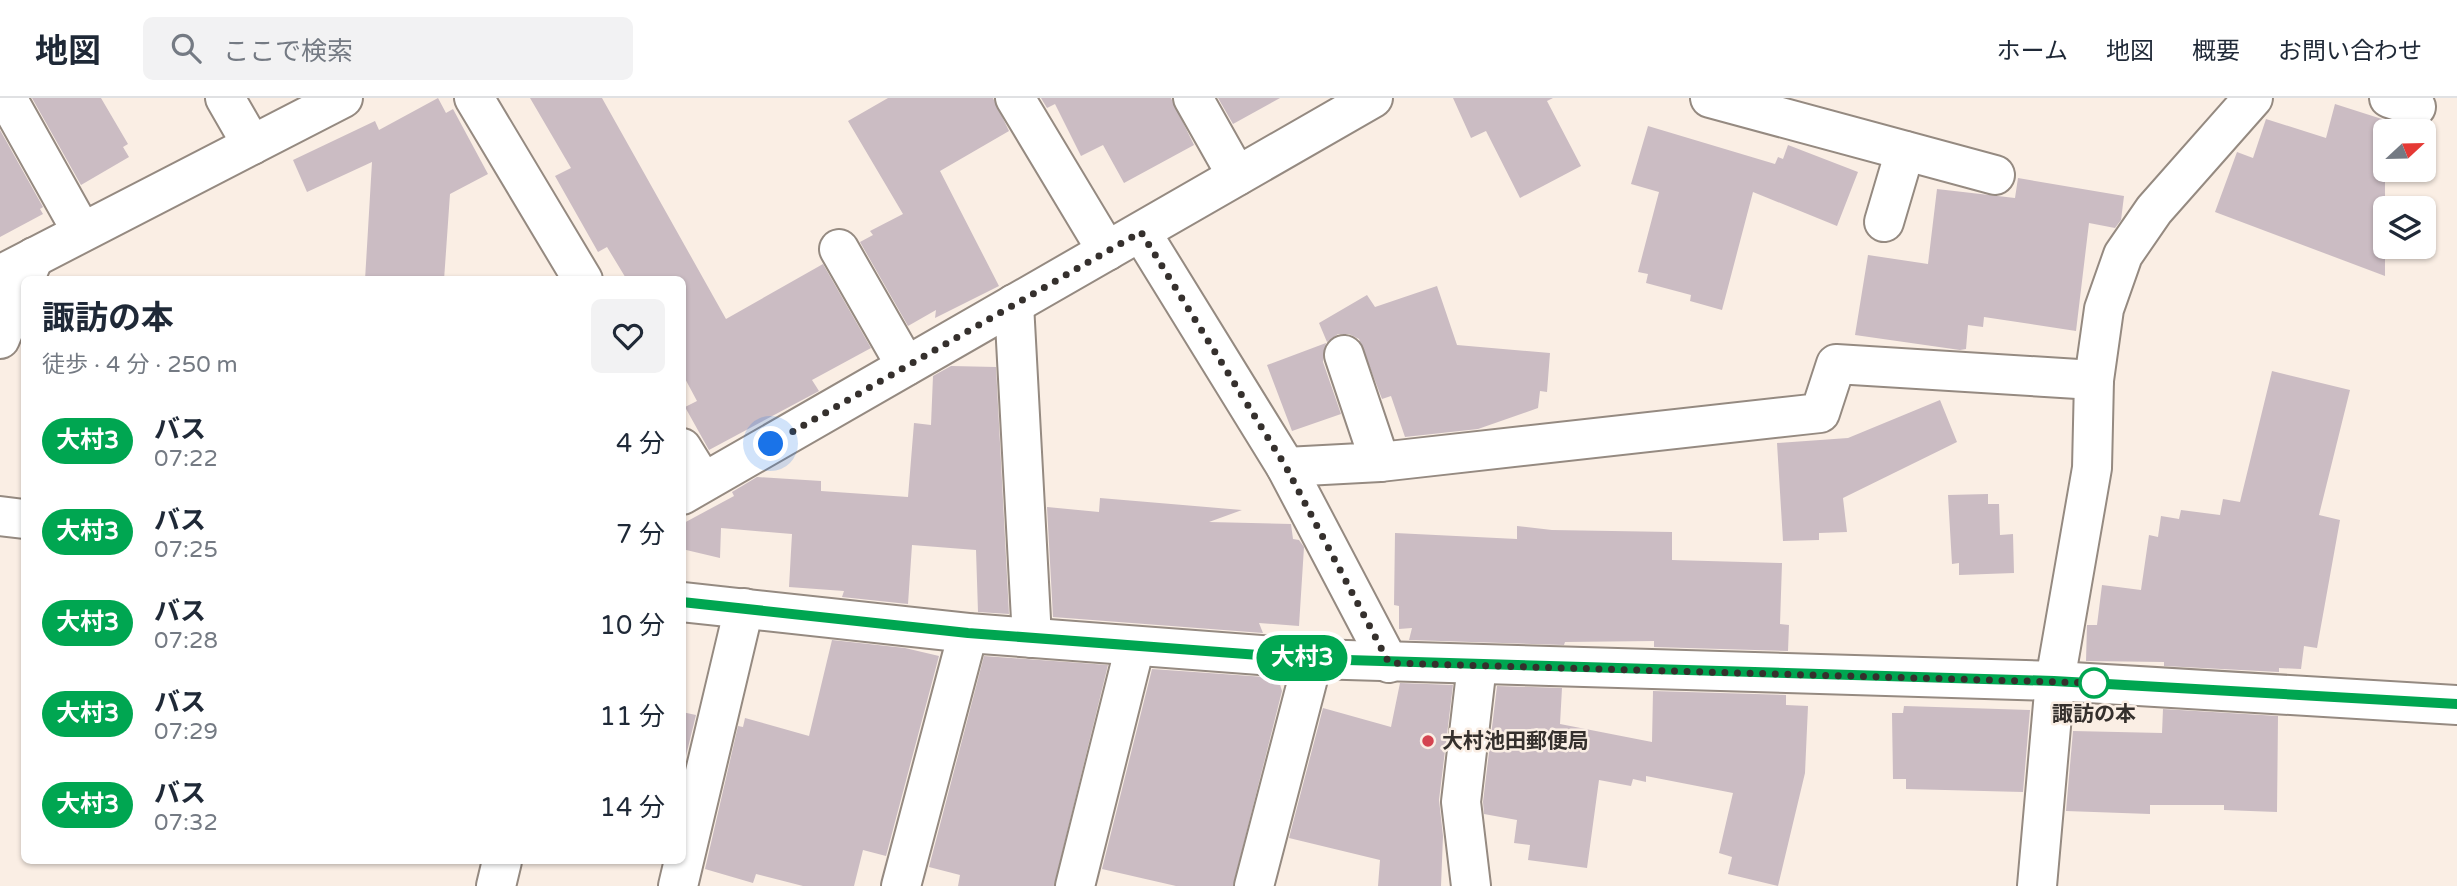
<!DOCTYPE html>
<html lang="ja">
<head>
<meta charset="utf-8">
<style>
  body { margin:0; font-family:"Varela Round","Noto Sans JP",sans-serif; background:#f2f2f3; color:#1f2937; height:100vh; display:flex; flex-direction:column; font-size:26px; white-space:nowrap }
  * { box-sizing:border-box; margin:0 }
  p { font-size:23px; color:#747a83 }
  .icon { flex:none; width:38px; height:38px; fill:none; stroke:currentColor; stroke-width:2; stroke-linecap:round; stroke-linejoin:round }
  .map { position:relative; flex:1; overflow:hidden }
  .side { position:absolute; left:21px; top:178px; width:665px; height:588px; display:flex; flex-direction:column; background:#fff; border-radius:10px; box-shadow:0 2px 5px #0004 }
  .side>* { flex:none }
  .badge { padding:0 14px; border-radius:23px; font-size:24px; line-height:46px }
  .needle { width:46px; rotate:68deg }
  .controls { position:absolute; left:2373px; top:21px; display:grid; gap:14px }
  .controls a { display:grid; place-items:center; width:63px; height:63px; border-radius:10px; background:#fff; box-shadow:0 2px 5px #0004; font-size:35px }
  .you { position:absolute; width:35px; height:35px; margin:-18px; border:5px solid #fff; border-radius:50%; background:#1a73e8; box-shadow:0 0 0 10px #1a73e833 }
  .map>.badge { position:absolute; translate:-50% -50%; box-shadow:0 0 0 4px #fff }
  .round { display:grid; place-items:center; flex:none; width:74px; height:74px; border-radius:10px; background:#f2f2f3 }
  .head { display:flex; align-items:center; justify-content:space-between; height:119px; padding:0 21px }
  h1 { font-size:33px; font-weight:700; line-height:52px }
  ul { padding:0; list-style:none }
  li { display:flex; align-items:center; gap:21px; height:91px; padding:0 21px }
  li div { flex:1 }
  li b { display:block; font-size:26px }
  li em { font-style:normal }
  li .badge { min-width:77px; font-weight:700; text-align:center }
  header { display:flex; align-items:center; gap:42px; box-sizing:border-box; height:98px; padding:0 35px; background:#fff; border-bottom:2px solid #e0e1e3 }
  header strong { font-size:33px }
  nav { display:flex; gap:38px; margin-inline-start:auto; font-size:24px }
  .search { width:490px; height:63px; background:#f2f2f3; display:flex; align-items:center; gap:18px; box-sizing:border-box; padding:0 24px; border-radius:10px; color:#747a83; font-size:26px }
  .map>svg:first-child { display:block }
</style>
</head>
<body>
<header>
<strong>地図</strong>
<div class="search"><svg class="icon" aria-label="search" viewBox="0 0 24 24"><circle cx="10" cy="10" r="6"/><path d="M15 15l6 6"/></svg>ここで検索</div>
<nav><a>ホーム</a><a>地図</a><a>概要</a><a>お問い合わせ</a></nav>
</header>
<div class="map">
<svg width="2457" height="788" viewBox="0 0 2457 788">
  <rect width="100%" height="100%" fill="#faeee4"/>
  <g fill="#cbbcc3">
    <polygon points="32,0 101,0 128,46 123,49 129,59 81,87"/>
    <polygon points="438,0 446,15 453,11 488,76 450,96 444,182 365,182 372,64 307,94 293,62 375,23 379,32"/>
    <polygon points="530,0 602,0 726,221 823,166 871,250 812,282 819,293 709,352 685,309 697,303 682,275 682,182 627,182 607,149 598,154 555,78 571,70"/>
    <polygon points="888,0 993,0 1009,33 940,73 999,188 935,220 936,212 908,228 860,144 873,137 870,133 903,116 848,23"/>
    <polygon points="1041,0 1171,0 1194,47 1124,85 1103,47 1081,58 1055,6 1047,10"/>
    <polygon points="1218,0 1280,0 1233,26"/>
    <polygon points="1453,0 1553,0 1547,3 1581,68 1520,100 1486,33 1471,40"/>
    <polygon points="2335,6 2385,22 2385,178 2215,114 2237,54 2253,60 2266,21 2326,40"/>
    <polygon points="1648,28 1775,66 1778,59 1783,61 1788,47 1858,74 1837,128 1753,94 1722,212 1690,203 1691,197 1646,185 1648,176 1638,174 1659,94 1631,86"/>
    <polygon points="0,32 43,109 40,111 43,116 0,139"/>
    <polygon points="2018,80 2124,98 2121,122 2115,130 2089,125 2076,233 1984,219 1983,229 1968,227 1966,251 1960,252 1855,237 1868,157 1928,166 1937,91 2015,100"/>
    <polygon points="1437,188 1457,247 1550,255 1547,294 1540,293 1538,310 1478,331 1405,339 1391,298 1382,301 1359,241 1349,236 1338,236 1327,244 1319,225 1367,197 1375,209"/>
    <polygon points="1326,245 1323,264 1341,316 1292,333 1267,267"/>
    <polygon points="951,268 996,269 1009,516 978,514 976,452 912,447 908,506 842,499 844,493 789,489 792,436 721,430 720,460 682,451 682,426 734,398 732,394 757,379 821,383 821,393 908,399 914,325 931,327 933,278"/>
    <polygon points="2272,273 2350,292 2319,417 2340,422 2317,550 2304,548 2301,571 2279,570 2279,574 2164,568 2164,564 2086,563 2087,527 2097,527 2102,487 2141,492 2149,437 2158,439 2161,418 2179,421 2181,412 2220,417 2223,401 2240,404"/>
    <polygon points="1940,302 1957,344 1843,400 1847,434 1819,435 1819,442 1783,443 1777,345 1848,340"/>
    <polygon points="1988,396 1988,406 1999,406 2000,437 2013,436 2014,475 1959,477 1959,465 1952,466 1948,397"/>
    <polygon points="1100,400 1242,412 1209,424 1291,426 1293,441 1299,442 1304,449 1299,528 1259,525 1263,535 1053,519 1047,409 1099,414"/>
    <polygon points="1517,428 1552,432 1672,434 1672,462 1782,465 1780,526 1789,527 1788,553 1654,549 1654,543 1565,544 1564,547 1409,542 1412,530 1399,531 1399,508 1394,507 1395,435 1517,441"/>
    <polygon points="832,542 905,550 939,558 886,758 863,752 854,788 803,788 756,776 753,785 705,771 738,628 743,629 745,620 809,638"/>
    <polygon points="984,558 1108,567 1054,788 958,788 960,777 929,769"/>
    <polygon points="1152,571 1278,580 1282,593 1233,788 1176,788 1102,771"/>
    <polygon points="1400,585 1453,587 1439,702 1443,738 1441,788 1378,788 1380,762 1289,740 1323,610 1391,629"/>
    <polygon points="1497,588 1562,590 1560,626 1652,644 1653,593 1786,597 1786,607 1808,608 1805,675 1778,788 1728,776 1732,759 1719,755 1733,695 1646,678 1646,684 1633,681 1631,688 1599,682 1587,770 1528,762 1530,747 1514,745 1517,722 1484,716 1483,704"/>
    <polygon points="1904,608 2030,612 2023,694 1906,691 1906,681 1893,681 1892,615 1903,615"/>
    <polygon points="2163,611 2278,618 2277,714 2224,712 2224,707 2150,707 2150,716 2066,713 2073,633 2162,635"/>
    <polygon points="682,614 696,617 682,674"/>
  </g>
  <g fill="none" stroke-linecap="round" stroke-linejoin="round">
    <defs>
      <g id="street">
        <polyline points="7,0 82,134"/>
        <polyline points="225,0 252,47"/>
        <polyline points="474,0 583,182"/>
        <polyline points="1015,0 1107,153"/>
        <polyline points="1193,0 1237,78"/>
        <polyline points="1710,0 1995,77"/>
        <polyline points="2389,0 2416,9"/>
        <polyline points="1884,124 1905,53"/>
        <polyline points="1141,134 1286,369 1389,565"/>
        <polyline points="839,151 906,268"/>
        <polyline points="0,177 343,0"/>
        <polyline points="1014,206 1032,540"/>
        <polyline points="0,241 34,159"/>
        <polyline points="682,350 703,384"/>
        <polyline points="1380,364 1820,315 1836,266 2094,282"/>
        <polyline points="1286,369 1380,364 1344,257"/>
        <polyline points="682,397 1373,0"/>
        <polyline points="0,418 24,421"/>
        <polyline points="682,504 968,535 1313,561 2055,583 2457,607"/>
        <polyline points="496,788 502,763"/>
        <polyline points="678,788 744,510"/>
        <polyline points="901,788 968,535"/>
        <polyline points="1075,788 1135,548"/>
        <polyline points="1254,788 1313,561"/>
        <polyline points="1471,788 1461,704 1477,567"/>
        <polyline points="2037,788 2055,583 2092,370 2094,282 2104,211 2123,157 2154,112 2253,0"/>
      </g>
    </defs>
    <use href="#street" stroke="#958a81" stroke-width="42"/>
    <use href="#street" stroke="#fff" stroke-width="38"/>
  </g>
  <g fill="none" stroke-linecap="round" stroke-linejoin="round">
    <defs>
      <polyline id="line" points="682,504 968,535 1313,561 2054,583 2457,606"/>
    </defs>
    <use href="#line" stroke="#fff" stroke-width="16"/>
    <use href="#line" stroke="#00a651" stroke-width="10"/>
    <polyline stroke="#35302d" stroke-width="7" stroke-dasharray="0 12.6" points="771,346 1141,134 1286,369 1389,565 2094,585"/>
  </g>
  <circle fill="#fff" stroke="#00a651" stroke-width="3.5" cx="2094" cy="585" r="14"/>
  <circle fill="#d44451" stroke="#faeee4" stroke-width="2.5" cx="1428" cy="643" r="7"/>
  <g text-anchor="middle" stroke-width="5" stroke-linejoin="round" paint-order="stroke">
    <g font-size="21" font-weight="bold" fill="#35302d" stroke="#faeee4">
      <text x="2094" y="623">諏訪の本</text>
    </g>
    <g font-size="21" font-weight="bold" fill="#35302d" stroke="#faeee4" text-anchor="start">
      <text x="1442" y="650">大村池田郵便局</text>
    </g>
  </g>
</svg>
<div class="controls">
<a><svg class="needle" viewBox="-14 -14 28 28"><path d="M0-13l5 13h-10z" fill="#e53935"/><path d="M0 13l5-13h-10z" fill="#747a83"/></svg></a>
<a><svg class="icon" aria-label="layers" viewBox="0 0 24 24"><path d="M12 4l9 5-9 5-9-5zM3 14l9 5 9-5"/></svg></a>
</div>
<div class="you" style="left:771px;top:346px"></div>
<b class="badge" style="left:1302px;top:560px;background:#00a651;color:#fff">大村3</b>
<section class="side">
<div class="head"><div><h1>諏訪の本</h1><p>徒歩 · 4 分 · 250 m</p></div><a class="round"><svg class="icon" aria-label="heart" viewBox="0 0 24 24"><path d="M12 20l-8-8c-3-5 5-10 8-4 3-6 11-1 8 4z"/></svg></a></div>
<ul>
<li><span class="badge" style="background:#00a651;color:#fff">大村3</span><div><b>バス</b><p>07:22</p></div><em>4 分</em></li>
<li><span class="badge" style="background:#00a651;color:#fff">大村3</span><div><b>バス</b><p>07:25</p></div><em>7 分</em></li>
<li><span class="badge" style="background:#00a651;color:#fff">大村3</span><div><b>バス</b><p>07:28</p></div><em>10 分</em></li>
<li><span class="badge" style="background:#00a651;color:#fff">大村3</span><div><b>バス</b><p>07:29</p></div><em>11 分</em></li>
<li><span class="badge" style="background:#00a651;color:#fff">大村3</span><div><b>バス</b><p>07:32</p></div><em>14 分</em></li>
</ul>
</section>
</div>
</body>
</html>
